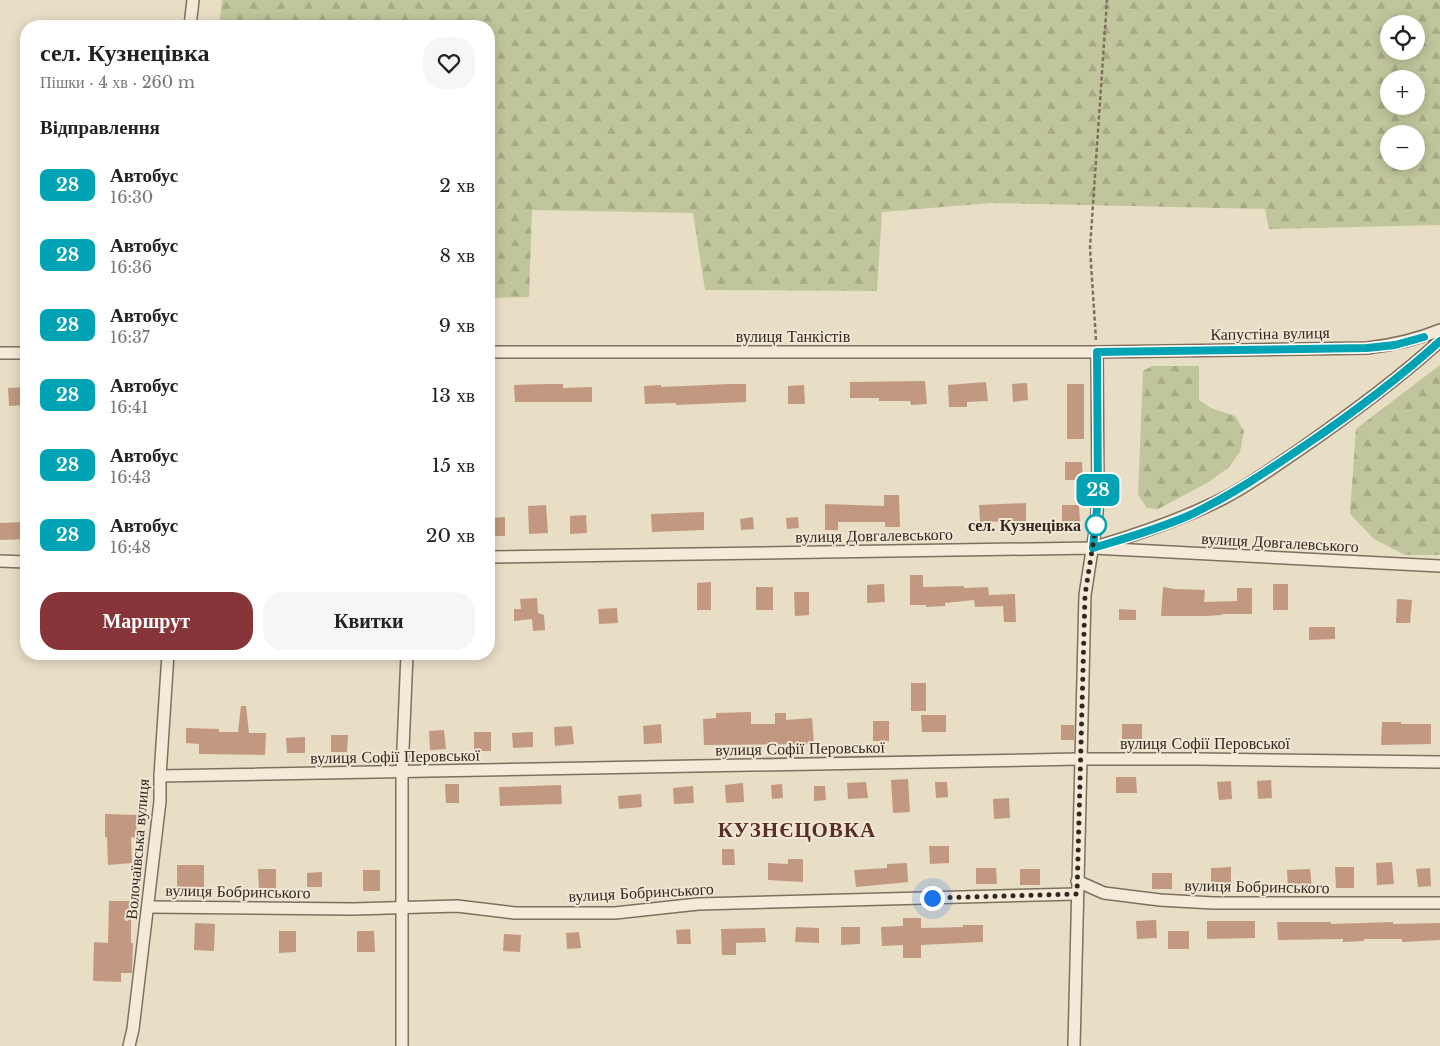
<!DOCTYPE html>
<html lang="uk">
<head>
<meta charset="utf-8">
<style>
  body { margin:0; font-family:"Libre Baskerville",serif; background:#f6f6f6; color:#222; height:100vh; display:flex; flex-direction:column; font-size:19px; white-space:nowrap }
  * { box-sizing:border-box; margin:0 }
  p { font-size:16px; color:#767676 }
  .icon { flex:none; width:28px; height:28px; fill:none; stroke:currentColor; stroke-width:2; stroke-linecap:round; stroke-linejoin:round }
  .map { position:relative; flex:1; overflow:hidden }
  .sheet { position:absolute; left:20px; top:20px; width:475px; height:640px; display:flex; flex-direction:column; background:#fff; border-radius:20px; box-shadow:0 2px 12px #0003 }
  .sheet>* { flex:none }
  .badge { padding:0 10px; border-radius:8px; font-size:18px; line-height:32px }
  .fabs { position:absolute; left:1380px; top:15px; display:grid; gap:10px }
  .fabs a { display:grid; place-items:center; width:45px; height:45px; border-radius:50%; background:#fff; box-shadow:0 2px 12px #0003; font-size:25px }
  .you { position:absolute; width:25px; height:25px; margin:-12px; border:4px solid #fff; border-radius:50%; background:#1a73e8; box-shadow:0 0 0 8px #1a73e833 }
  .map>.badge { position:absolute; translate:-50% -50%; box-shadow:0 0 0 2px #fff }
  h2 { padding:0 20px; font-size:19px; line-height:45px }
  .round { display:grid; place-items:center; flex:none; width:52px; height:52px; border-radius:20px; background:#f6f6f6 }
  .overview { display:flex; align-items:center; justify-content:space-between; height:85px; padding:0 20px }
  h1 { font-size:24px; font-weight:800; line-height:38px }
  .action { display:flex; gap:10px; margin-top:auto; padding:10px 20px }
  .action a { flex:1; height:58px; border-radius:20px; background:#883539; color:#fff; font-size:20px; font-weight:800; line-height:58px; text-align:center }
  .action a+a { background:#f6f6f6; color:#222 }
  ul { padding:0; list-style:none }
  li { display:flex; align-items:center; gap:15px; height:70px; padding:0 20px }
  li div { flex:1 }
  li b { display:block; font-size:19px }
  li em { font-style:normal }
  li .badge { min-width:55px; font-weight:700; text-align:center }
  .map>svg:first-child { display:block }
</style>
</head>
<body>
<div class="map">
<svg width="1440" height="1046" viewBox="0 0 1440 1046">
  <defs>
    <pattern id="forest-firs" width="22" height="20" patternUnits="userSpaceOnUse" patternTransform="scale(1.25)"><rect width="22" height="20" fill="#c1c59b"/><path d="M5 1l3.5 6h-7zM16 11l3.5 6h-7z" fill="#a6a985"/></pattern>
  </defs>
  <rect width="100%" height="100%" fill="#e8ddc5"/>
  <g fill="url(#forest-firs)" fill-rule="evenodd">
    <path d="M222,0H1440V225L1269,229L1265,209L991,203L882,212L877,291L705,290L693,213L532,210L529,297L489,298V26H219ZM1389,24H1416V51H1389ZM1389,79H1416V106H1389ZM1389,134H1416V161H1389Z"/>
    <polygon points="1440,365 1440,555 1405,555 1374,539 1350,514 1356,429"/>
    <polygon points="1152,366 1199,366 1199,400 1211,408 1235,416 1244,431 1240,452 1228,468 1207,483 1158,509 1147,508 1138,495 1143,371"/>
  </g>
  <g fill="#c29980">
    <polygon points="925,381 927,404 911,405 910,401 879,401 879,398 850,398 850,382"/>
    <polygon points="986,382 988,401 967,402 967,407 949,407 948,385"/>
    <polygon points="1027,383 1028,400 1013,402 1012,384"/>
    <polygon points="545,384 563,384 563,388 592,387 592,402 515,402 514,385"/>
    <polygon points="729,384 746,384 746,402 676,405 676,403 645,404 644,386 661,385 661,387"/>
    <rect x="1067" y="384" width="17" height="55"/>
    <polygon points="804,385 805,404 788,404 788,386"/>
    <polygon points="26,387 26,405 9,406 8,388"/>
    <polygon points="1065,462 1082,462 1083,480 1065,480"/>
    <polygon points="884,495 899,495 900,527 885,527 885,522 838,522 838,530 825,530 825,504 884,506"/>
    <polygon points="1026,503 1026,521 980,522 979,505"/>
    <polygon points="546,505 548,533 529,534 528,506"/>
    <polygon points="1062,505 1079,505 1080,523 1062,523"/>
    <polygon points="704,512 704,530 652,532 651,514"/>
    <polygon points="586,515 587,533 570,534 570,516"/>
    <polygon points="505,517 505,536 489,536 489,518"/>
    <polygon points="753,517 754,529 741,530 740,519"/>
    <polygon points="798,517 799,528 787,529 786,518"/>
    <polygon points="26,522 26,539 0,540 0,523"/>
    <polygon points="910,575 923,575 923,587 964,586 964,588 988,587 989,595 1015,594 1016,622 1004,622 1003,606 975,607 974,600 945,603 945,606 926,607 926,605 910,605"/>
    <polygon points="711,582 711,610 697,610 697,583"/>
    <polygon points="884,584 885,602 867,603 867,585"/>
    <rect x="1273" y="584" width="15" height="26"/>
    <rect x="756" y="587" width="17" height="23"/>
    <polygon points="1163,587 1175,589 1205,590 1204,602 1237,601 1237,588 1252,588 1252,614 1222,614 1222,615 1206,616 1161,616"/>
    <polygon points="794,592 809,592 809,615 795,616"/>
    <polygon points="537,598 538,613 544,615 545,630 533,631 532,619 514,621 514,609 521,609 520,599"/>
    <polygon points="1397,599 1412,600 1410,623 1396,623"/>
    <polygon points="617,608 618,623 599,624 598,609"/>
    <polygon points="1119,609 1136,610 1136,620 1119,620"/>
    <polygon points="1309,627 1335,627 1335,639 1309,640"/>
    <rect x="911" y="683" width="15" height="28"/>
    <polygon points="241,706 246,706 249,733 266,733 265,755 199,754 199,744 186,743 186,728 219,729 219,732 238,732"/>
    <polygon points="751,712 751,724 775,724 775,713 786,713 786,720 812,718 814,744 704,745 703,719 716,718 716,713"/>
    <polygon points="921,715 946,715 946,732 922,732"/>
    <rect x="873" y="721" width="16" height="20"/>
    <polygon points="1382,722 1401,722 1401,724 1431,724 1431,744 1381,745"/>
    <polygon points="661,724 662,743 644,744 643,726"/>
    <rect x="1122" y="724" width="20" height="16"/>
    <rect x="1061" y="725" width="13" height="15"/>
    <polygon points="572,726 574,744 555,746 554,727"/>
    <polygon points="444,730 446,749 430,750 429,731"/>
    <rect x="474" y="732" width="17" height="19"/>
    <polygon points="533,732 533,747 513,748 512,733"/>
    <polygon points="331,735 348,735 347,752 331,752"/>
    <polygon points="305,737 305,753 287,753 286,738"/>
    <polygon points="1116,777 1136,777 1137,793 1116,793"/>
    <polygon points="908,779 910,812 893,813 891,780"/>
    <polygon points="1271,780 1272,798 1258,799 1257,781"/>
    <polygon points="1231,781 1232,799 1219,800 1217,782"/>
    <polygon points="866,782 868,798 848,799 847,783"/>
    <polygon points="935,782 947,782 948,797 936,798"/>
    <polygon points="743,783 744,802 726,803 725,785"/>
    <polygon points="445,784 459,784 459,803 446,803"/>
    <polygon points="782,784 783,798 772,799 771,785"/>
    <polygon points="561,785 562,804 500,806 499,787"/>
    <polygon points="693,786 694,803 674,804 673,788"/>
    <polygon points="814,786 825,786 826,800 814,801"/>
    <polygon points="641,794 642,807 619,809 618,796"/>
    <polygon points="1009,798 1010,818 994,819 993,799"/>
    <polygon points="105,814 137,815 136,838 131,837 132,863 108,865 107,837 105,837"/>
    <polygon points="929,846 949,846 949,863 930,864"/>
    <polygon points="722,849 734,849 735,865 722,865"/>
    <polygon points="788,859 803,859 803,882 768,880 768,863 788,864"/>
    <polygon points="1392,862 1394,884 1377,885 1376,863"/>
    <polygon points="907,863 908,882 856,887 854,870 887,868 887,864"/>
    <polygon points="177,865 204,865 204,889 177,888"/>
    <polygon points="1231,867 1231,883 1211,884 1211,868"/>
    <polygon points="1335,867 1354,867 1354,888 1336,888"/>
    <polygon points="976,868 996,868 997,884 976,884"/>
    <polygon points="1430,868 1431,886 1418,887 1416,869"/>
    <polygon points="258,869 276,869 276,890 259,890"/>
    <rect x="1020" y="869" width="20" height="16"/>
    <polygon points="1310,869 1312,888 1288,889 1287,870"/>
    <rect x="363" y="870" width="17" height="21"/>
    <polygon points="322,872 322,887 307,887 307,873"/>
    <rect x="1152" y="873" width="20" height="16"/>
    <polygon points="109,901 131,901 131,943 133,943 132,973 121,973 121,982 93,981 94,942 108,943"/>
    <polygon points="903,918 921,918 921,928 963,927 963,925 983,925 983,942 921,945 921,958 903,958 903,945 882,946 881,927 903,926"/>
    <polygon points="1156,920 1157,938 1137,939 1136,921"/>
    <polygon points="1207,921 1255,921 1255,938 1207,939"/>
    <polygon points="1277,922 1331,922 1331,924 1393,922 1393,924 1440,923 1440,940 1402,942 1402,939 1364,939 1364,941 1343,942 1343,939 1278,940"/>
    <polygon points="195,923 215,924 214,951 194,950"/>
    <polygon points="796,927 819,928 819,943 795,942"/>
    <polygon points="841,927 860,927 860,944 841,945"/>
    <polygon points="765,928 766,942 736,943 736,955 722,955 721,929"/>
    <polygon points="690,929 691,944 677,944 676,930"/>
    <polygon points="279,931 296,931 296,952 279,953"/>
    <polygon points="357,931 374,931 375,952 357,952"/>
    <rect x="1168" y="931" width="21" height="18"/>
    <polygon points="579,932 581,948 567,949 566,933"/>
    <polygon points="504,934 521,935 520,952 503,951"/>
  </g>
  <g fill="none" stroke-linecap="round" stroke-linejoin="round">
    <defs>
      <g id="minor">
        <polyline points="190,26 193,0"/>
        <path d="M489,352H1097L1367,348C1393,345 1416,340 1440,330"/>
        <polyline points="0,353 26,353"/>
        <path d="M1102,545C1145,532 1186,518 1226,497C1251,484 1275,466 1299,450C1348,416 1396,381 1440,341"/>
        <polyline points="489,557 1093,548 1440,566"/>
        <polyline points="0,561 26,562"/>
        <polyline points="160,776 1080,759 1197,759 1440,762"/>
        <polyline points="1077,881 1104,893 1160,900 1213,903 1440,903"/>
        <polyline points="149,907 353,909 457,906 515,913 615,913 698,904 1077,894"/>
        <polyline points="129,1046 133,1029 160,801 160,776 168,654"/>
        <polyline points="402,1046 402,772 407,654"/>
        <polyline points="1074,1046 1085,595 1096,525 1098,498 1097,352"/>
      </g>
    </defs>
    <use href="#minor" stroke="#816f5e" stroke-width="14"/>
    <polyline stroke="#816f5e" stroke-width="2.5" stroke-dasharray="4 2.5" stroke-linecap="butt" points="1096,340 1090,248 1107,0"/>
    <use href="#minor" stroke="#f4ead7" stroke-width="11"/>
  </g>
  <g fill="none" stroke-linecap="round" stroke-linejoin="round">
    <defs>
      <path id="line" d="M1424,337L1395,345L1367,348L1097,352L1098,498L1093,548C1126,538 1159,529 1190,515C1232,495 1269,470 1307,444C1354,412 1398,379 1440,341"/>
    </defs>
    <use href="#line" stroke="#fff" stroke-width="11"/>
    <use href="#line" stroke="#00a3b4" stroke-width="8"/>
    <polyline stroke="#33281f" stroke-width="5" stroke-dasharray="0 9" points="932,898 1077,894 1085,595 1096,525"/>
  </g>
  <circle fill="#fff" stroke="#00a3b4" stroke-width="2.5" cx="1096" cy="525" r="10"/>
  <g text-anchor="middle" stroke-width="4" stroke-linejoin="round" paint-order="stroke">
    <g font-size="16" fill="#33281f" stroke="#f1e7d4">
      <text transform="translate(1270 333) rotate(-1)" y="6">Капустіна вулиця</text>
      <text x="793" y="342">вулиця Танкістів</text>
      <text transform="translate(874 535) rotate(-1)" y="6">вулиця Довгалевського</text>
      <text transform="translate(1280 542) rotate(3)" y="6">вулиця Довгалевського</text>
      <text x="1205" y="749">вулиця Софії Перовської</text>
      <text transform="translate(800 748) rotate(-1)" y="6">вулиця Софії Перовської</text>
      <text transform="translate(395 756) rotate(-1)" y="6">вулиця Софії Перовської</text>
      <text transform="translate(137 849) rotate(-85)" y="6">Волочаївська вулиця</text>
      <text transform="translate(1257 886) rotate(1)" y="6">вулиця Бобринського</text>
      <text transform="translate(238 891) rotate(1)" y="6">вулиця Бобринського</text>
      <text transform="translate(641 892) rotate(-3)" y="6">вулиця Бобринського</text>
    </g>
    <g font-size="16" font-weight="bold" fill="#33281f" stroke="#f1e7d4" text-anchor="end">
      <text x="1081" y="531">сел. Кузнецівка</text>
    </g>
    <g font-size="21" font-weight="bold" letter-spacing="1" fill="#5a2e24" stroke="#f1e7d4">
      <text x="797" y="837">КУЗНЄЦОВКА</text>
    </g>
  </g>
</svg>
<div class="fabs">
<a><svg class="icon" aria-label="locate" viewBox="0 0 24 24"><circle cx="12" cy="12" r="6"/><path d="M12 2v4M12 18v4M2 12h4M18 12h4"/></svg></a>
<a>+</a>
<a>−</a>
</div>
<div class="you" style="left:932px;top:898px"></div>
<b class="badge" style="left:1098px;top:490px;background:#00a3b4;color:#fff">28</b>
<section class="sheet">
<div class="overview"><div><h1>сел. Кузнецівка</h1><p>Пішки · 4 хв · 260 m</p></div><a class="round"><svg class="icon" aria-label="heart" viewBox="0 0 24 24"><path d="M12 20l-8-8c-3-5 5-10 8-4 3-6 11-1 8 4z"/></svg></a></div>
<h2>Відправлення</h2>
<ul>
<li><span class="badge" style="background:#00a3b4;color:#fff">28</span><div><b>Автобус</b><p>16:30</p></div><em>2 хв</em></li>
<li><span class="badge" style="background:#00a3b4;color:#fff">28</span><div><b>Автобус</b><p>16:36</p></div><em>8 хв</em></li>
<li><span class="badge" style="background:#00a3b4;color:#fff">28</span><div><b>Автобус</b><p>16:37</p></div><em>9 хв</em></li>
<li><span class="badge" style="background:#00a3b4;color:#fff">28</span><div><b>Автобус</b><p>16:41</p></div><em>13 хв</em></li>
<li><span class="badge" style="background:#00a3b4;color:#fff">28</span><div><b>Автобус</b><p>16:43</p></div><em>15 хв</em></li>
<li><span class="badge" style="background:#00a3b4;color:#fff">28</span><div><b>Автобус</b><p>16:48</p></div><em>20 хв</em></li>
</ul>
<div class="action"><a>Маршрут</a><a>Квитки</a></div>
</section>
</div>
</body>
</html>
